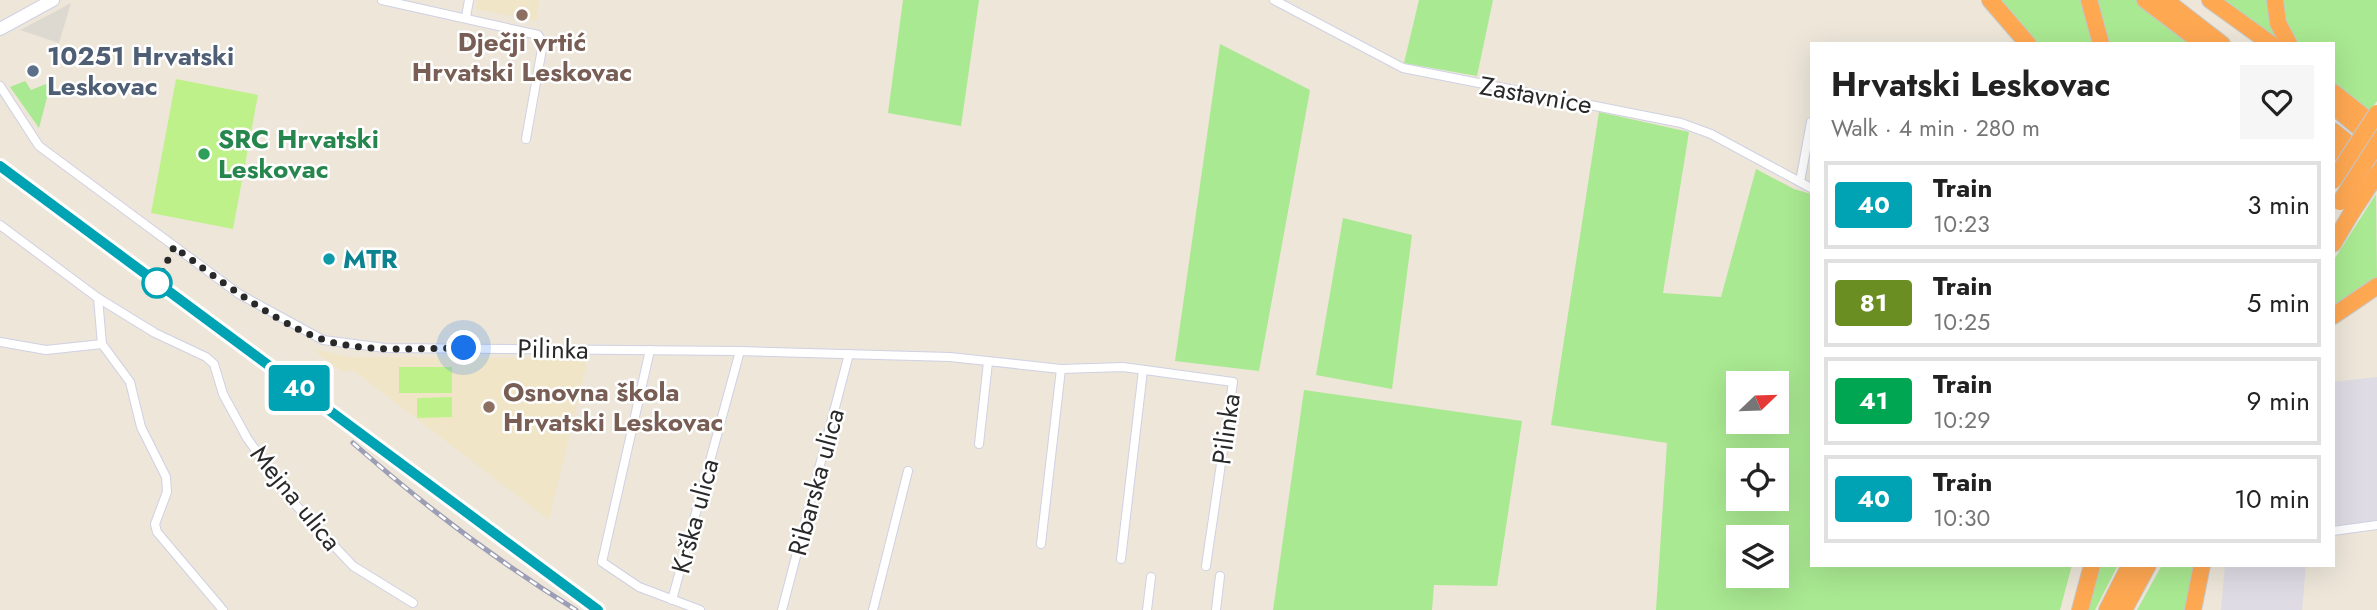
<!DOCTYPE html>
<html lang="en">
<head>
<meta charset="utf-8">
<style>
  body { margin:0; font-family:Jost,sans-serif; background:#f6f6f6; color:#222; height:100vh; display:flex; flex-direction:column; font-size:26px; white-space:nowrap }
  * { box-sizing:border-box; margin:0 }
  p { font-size:23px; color:#767676 }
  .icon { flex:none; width:38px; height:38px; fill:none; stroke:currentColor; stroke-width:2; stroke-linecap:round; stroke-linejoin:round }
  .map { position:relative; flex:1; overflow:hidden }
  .sheet { position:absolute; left:1810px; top:42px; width:525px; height:525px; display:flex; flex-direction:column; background:#fff; border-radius:0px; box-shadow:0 7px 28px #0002 }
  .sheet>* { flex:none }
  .badge { padding:0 14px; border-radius:5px; font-size:24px; line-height:46px }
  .needle { width:46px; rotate:67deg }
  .controls { position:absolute; left:1726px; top:371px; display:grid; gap:14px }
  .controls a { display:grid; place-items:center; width:63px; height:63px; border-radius:0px; background:#fff; box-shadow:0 7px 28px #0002; font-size:35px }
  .you { position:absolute; width:35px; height:35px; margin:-18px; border:5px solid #fff; border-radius:50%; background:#1a73e8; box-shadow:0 0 0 10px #1a73e833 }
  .map>.badge { position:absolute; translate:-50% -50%; box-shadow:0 0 0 4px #fff }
  .round { display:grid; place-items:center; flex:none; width:74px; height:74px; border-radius:0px; background:#f6f6f6 }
  .headline { display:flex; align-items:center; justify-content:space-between; height:119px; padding:0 21px }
  h1 { font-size:33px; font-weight:700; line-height:52px }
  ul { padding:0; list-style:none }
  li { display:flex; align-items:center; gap:21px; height:88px; margin:0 14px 10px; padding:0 7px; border:4px solid #e0e0e0; border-radius:0px }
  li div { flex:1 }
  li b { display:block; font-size:26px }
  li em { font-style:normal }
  li .badge { min-width:77px; font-weight:700; text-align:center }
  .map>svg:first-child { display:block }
</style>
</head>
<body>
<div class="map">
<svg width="2377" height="610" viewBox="0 0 2377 610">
  <rect width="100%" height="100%" fill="#ede6d9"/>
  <g fill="#dedbe4">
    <polygon points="2377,377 2377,522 2333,527 2333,382"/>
    <polygon points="2225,565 2306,565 2302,610 2221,610"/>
  </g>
  <g fill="#f0e6c7">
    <polygon points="477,0 539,0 537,21 476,9"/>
    <polygon points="311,348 348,357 588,358 549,520 353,370 342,372"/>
  </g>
  <g fill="#a9e991" fill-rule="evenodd">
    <polygon points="903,0 979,0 961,126 888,113"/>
    <polygon points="1419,0 1493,0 1477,76 1404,63"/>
    <polygon points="1997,0 2082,0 2095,44 2034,44"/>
    <polygon points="2097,0 2141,0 2195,44 2106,44"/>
    <polygon points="2219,0 2271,0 2278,39"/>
    <polygon points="2280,0 2377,0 2377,101 2369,113 2333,82 2333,44 2293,44"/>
    <polygon points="1220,44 1310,90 1259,371 1175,361"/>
    <polygon points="25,81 31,90 51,82 39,128 10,87"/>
    <path d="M1599,112L1689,132L1663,293L1721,297L1756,169L1794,189L1811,194V565H2072L2060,610H1656L1667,443L1551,425ZM1738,383H1776V422H1738ZM1738,460H1776V499H1738ZM1738,537H1776V576H1738Z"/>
    <polygon points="2376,194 2377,281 2333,308 2333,261"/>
    <polygon points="1343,218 1412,235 1392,389 1316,375"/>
    <polygon points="1304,390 1522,421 1497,586 1434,585 1432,610 1273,610"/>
    <polygon points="2097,565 2118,565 2095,610 2085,610"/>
    <polygon points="2162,565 2196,565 2188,610 2137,610"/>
  </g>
  <g fill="#bff18b">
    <polygon points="176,79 258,95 233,229 151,213"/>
    <rect x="399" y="367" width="53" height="26"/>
    <polygon points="452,397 452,417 417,418 417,398"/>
  </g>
  <polygon fill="#ddd9d1" points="71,3 59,43 20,30 58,10"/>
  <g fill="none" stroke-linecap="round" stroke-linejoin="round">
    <defs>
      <g id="minor">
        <polyline points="382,0 538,35 543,43 526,139"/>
        <polyline points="1274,0 1403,68 1681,123 1711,134 1800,182"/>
        <polyline points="466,17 469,0"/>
        <polyline points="0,86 39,146 239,294 323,340 385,348 740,351 950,357 1061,369 1123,367 1233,382 1206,566"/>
        <polyline points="1811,122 1800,182 1811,188"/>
        <polyline points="0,225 98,298 155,333 206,357 214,364 223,394 247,438 291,500 353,566 413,603"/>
        <polyline points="98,298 102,344 130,382 141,427 166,477 167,492 155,524 157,532 223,610"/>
        <polyline points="0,342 46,350 102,344"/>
        <polyline points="650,350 602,562 639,587 700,610"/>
        <polyline points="979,444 988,362"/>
        <polyline points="2333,531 2377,525"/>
        <polyline points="1041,544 1061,369"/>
        <polyline points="1121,559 1143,370"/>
        <polyline points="672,600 740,351"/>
        <polyline points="782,610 849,354"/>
        <polyline points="873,610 908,471"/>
        <polyline points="1147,610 1151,577"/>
        <polyline points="1216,610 1220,576"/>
      </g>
      <polyline id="secondary" points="0,29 53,0"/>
      <g id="motorway">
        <polyline points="1990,0 2028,44"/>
        <polyline points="2089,0 2101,44"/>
        <polyline points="2145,0 2203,44"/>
        <polyline points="2165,0 2222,44"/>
        <polyline points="2210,0 2271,44"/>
        <polyline points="2275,0 2278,23 2289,44"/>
        <polyline points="2333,92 2377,127"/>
        <polyline points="2333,106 2377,143"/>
        <polyline points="2333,131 2377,167"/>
        <polyline points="2333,147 2356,167"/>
        <polyline points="2333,244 2352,212"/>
        <polyline points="2333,316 2377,286"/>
        <polyline points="2080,610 2092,565"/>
        <polyline points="2107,610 2130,565"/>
        <polyline points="2124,610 2148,565"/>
        <polyline points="2193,610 2202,565"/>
      </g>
    </defs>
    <use href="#minor" stroke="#cfd1e4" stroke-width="10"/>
    <use href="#secondary" stroke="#cfd1e4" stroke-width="14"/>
    <use href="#motorway" stroke="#c7c7c7" stroke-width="18"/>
    <use href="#minor" stroke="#fff" stroke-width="8"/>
    <use href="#secondary" stroke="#fff" stroke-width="12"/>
    <use href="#motorway" stroke="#ffa852" stroke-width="16"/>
    <defs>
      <g id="rail">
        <polyline points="0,166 598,610"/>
        <path d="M353,443C423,505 497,561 576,610"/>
      </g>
    </defs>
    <use href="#rail" stroke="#9c9eb6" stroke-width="5"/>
    <use href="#rail" stroke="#fff" stroke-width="2.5" stroke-dasharray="8" stroke-linecap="butt"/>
    <defs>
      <g id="motorway-bridge">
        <polyline points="2333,181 2377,113"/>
        <polyline points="2340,202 2377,144"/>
        <polyline points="2352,212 2377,174"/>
      </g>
    </defs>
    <use href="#motorway-bridge" stroke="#c7c7c7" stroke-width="18" stroke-linecap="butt"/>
    <use href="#motorway-bridge" stroke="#ffa852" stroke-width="16"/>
  </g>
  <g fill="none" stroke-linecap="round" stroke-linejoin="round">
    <defs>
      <polyline id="line" points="0,166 598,610"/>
    </defs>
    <use href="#line" stroke="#fff" stroke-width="16"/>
    <use href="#line" stroke="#00a3b4" stroke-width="10"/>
    <path stroke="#292929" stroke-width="7" stroke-dasharray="0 12.6" d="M157,283L174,247C216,277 289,335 340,344C381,352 424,348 464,348"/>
  </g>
  <g fill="#8d6e63" stroke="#fff" stroke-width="2.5">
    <circle cx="522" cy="15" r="7"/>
    <circle cx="489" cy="407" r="7"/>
  </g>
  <circle fill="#5c6f8a" stroke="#fff" stroke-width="2.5" cx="33" cy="71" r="7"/>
  <circle fill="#2e9e5b" stroke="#fff" stroke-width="2.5" cx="204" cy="154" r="7"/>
  <circle fill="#0f9aa8" stroke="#fff" stroke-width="2.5" cx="329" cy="259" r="7"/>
  <circle fill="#fff" stroke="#00a3b4" stroke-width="3.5" cx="157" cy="283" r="14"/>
  <g text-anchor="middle" stroke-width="5" stroke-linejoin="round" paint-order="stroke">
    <g font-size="26" font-weight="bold" fill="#785e54" stroke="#fff">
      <text x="522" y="51">Dječji vrtić<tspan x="522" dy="30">Hrvatski Leskovac</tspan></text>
      <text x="503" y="401" text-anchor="start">Osnovna škola<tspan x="503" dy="30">Hrvatski Leskovac</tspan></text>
    </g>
    <g font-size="26" font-weight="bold" fill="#4e5e75" stroke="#fff" text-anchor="start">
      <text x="47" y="65">10251 Hrvatski<tspan x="47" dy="30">Leskovac</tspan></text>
    </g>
    <g font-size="26" fill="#292929" stroke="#fff">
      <text transform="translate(1536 95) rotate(10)" y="9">Zastavnice</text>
      <text transform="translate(553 349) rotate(1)" y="9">Pilinka</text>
      <text transform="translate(1226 429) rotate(-82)" y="9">Pilinka</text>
      <text transform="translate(816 482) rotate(-75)" y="9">Ribarska ulica</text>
      <text transform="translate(296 498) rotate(51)" y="9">Mejna ulica</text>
      <text transform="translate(695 516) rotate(-75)" y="9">Krška ulica</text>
    </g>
    <g font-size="26" font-weight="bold" fill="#27864d" stroke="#fff" text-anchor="start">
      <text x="218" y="148">SRC Hrvatski<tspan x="218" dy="30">Leskovac</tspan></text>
    </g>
    <g font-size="26" font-weight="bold" fill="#0d838f" stroke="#fff" text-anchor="start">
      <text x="343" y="268">MTR</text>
    </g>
  </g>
</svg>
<div class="controls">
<a><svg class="needle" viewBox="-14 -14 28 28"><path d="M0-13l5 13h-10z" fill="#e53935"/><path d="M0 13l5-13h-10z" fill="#767676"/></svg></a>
<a><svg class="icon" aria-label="locate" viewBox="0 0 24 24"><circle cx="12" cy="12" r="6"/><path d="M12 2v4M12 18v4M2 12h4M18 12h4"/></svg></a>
<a><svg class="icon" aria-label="layers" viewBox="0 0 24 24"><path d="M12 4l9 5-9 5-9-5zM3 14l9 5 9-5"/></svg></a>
</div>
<div class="you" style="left:464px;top:348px"></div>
<b class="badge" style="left:299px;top:388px;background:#00a3b4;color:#fff">40</b>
<section class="sheet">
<div class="headline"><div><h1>Hrvatski Leskovac</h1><p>Walk · 4 min · 280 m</p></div><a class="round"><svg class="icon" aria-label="heart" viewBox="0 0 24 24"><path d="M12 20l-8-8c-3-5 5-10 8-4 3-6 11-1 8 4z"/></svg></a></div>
<ul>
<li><span class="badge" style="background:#00a3b4;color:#fff">40</span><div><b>Train</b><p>10:23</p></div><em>3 min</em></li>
<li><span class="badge" style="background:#6b8e23;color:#fff">81</span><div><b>Train</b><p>10:25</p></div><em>5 min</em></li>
<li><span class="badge" style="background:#00a651;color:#fff">41</span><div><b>Train</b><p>10:29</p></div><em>9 min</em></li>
<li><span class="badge" style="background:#00a3b4;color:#fff">40</span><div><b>Train</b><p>10:30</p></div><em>10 min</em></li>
</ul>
</section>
</div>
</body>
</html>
